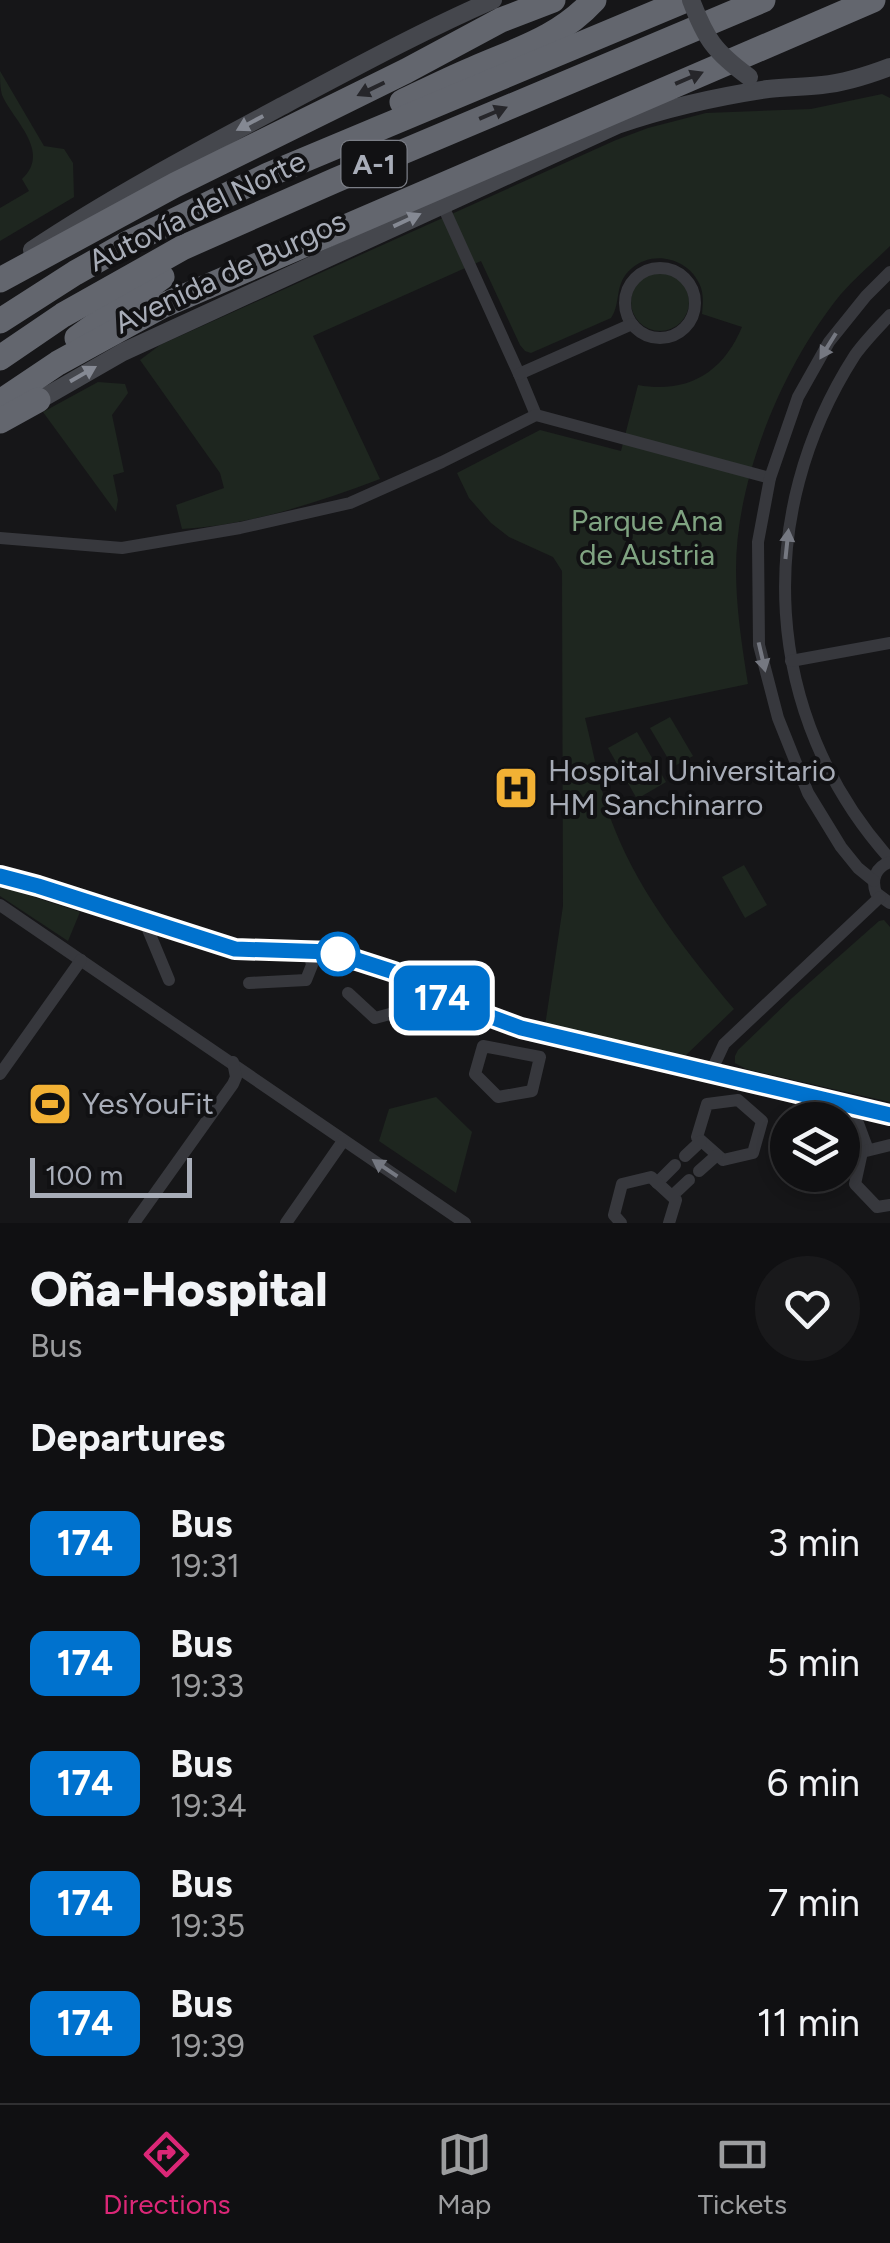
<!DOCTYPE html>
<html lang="en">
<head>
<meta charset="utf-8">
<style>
  body { margin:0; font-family:Figtree,sans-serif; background:#19191b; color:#f1f3f6; height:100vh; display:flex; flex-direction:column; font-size:38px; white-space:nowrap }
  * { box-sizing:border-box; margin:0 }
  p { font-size:32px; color:#9c9d9f }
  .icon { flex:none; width:55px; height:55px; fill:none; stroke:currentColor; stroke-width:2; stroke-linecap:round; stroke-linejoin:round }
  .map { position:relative; height:1223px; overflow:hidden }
  .panel { display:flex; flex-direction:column; background:#101012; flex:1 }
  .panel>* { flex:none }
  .badge { padding:0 20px; border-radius:15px; font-size:35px; line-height:65px }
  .tools { position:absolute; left:770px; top:1102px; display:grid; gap:20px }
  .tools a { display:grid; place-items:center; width:90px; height:90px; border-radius:50%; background:#101012; box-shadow:0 5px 15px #0003,0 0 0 2px #303032; font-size:50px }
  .scale { position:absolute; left:30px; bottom:25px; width:162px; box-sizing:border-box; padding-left:10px; border:5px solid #a8adb8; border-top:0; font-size:28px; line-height:35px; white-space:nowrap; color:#a8adb8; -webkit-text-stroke:8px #111113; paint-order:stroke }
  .map>.badge { position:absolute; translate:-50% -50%; box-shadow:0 0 0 5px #fff }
  h2 { padding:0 30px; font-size:38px; line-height:90px }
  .round { display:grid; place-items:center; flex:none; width:105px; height:105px; border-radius:52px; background:#19191b }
  .summary { display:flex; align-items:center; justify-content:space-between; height:170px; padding:0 30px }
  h1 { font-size:48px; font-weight:800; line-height:75px }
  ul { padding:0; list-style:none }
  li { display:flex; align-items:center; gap:30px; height:120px; padding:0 30px }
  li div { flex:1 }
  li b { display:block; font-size:38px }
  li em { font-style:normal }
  li .badge { min-width:110px; font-weight:700; text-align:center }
  .dock { display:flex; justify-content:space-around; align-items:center; height:140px; border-top:2px solid #303032; background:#101012; font-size:28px; color:#9c9d9f }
  .dock a { display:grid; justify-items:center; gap:5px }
  .dock .active { color:#db2777 }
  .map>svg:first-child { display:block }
</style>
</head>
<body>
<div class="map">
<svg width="890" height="1223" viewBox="0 0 890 1223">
  <rect width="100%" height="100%" fill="#161618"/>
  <g fill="#1e261f">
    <path d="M0,71L44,146L64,149L73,163L74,197L0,241V208L29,191L22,179C52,152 13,120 2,95C0,88 0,79 0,71Z"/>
    <path d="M882,94L890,98V246C874,262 856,277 841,294C783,365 736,478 736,569C736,608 742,646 748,684L585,718C594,754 601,796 615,830C642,897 688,954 734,1009L685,1056L545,1026L563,906L562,571L553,557L509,537L491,523L469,498L457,473L540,430L621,451L638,385C687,394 723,373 742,327L702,314C703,304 704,292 699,283C687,258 653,250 632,268C613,284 622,302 611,318L531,353L525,351L520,345L481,261L313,336L380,479C316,503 250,525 182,529L176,505L224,488L220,473L140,360L160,345L616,140L648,128L706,113L811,109Z"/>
    <circle cx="660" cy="302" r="29"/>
    <polygon points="98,382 125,384 128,393 112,415 124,472 113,475 118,500 116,512 43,412"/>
    <polygon points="670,717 693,756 673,767 650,728"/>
    <polygon points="637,732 666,782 637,799 608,748"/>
    <polygon points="744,865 767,905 745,918 722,877"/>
    <polygon points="0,886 80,912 68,941 0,896"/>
    <polygon points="884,920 890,927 890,1102 746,1069 735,1063 735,1056 738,1050 792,998 879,921"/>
    <polygon points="436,1097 472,1132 456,1193 379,1141 389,1109"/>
  </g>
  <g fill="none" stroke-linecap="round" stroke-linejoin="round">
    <g stroke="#37383d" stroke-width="12">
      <polyline points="442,204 519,374 536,415"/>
      <circle cx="660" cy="303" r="35"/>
      <path d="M890,315C878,328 865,341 855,355C752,515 762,716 890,859"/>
      <polyline points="519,374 632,324"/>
      <polyline points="0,538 122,548 240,528 350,503 442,462 536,415 770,478"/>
      <polyline points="791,661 890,643"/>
      <path d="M890,862C876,867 871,879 876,893L890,903"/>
      <polyline points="0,876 38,886 235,949 333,952 394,973 424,992 521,1028 582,1044 890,1115"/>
      <polyline points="874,881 858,868 841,847 808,793 778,718 759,645 758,542 770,478 798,397 829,342 866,296 890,272"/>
      <polyline points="0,905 465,1223"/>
      <polyline points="144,920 169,980"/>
      <polyline points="249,983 306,980 312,965 309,951"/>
      <polyline points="348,993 375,1018 416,1007 424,992"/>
      <polygon points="483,1046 540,1057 532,1091 498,1097 475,1074"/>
      <polyline points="0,1074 81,960"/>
      <polyline points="710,1074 724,1044 880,897"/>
      <polygon points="738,1100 762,1121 753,1153 723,1160 697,1137 707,1104"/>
      <polyline points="852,1107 868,1150"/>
      <polyline points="890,1145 862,1152 855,1184 877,1207 890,1205"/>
      <polyline points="685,1156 701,1141"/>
      <polyline points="699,1171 717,1155"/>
      <polyline points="657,1183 675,1165"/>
      <polyline points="672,1196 689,1180"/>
      <polyline points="134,1223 233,1084 236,1077 233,1062"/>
      <polyline points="286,1223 343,1141"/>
      <polyline points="621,1223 614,1215 622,1184 651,1177 676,1200 669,1223"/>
    </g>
    <g stroke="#45474d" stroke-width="18">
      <path d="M32,250C113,196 200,150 286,104C354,68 422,31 493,0"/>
      <path d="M29,406L123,352L617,125C669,107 714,97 768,89C786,87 804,87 822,85C845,83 869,75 890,67"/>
    </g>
    <g stroke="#63666e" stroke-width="25">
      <path d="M402,102C425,91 449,79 473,69C519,49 559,38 594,0"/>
      <polyline points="0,280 175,185 406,71 501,20 553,0"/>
      <polyline points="0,321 75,273 128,243 268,175 686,0"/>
      <polyline points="77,338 162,277"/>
      <polyline points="0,358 63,315 182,248 336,180 763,0"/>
      <polyline points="0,402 58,363 162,306 873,0"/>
      <polyline points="0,421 38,400"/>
    </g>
    <path stroke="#45474d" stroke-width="18" d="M691,0C706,40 715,52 749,77"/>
  </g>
  <defs><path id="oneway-solid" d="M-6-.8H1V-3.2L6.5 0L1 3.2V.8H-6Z" transform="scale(2.5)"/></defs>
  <g fill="#26262a">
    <use href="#oneway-solid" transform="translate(689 78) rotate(-23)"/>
    <use href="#oneway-solid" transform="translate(371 89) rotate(154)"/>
    <use href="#oneway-solid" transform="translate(493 113) rotate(-23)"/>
  </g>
  <g fill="#858993">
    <use href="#oneway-solid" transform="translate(250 123) rotate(152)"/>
    <use href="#oneway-solid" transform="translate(407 220) rotate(-25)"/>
    <use href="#oneway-solid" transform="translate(83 374) rotate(-30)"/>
  </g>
  <g fill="#757881">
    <use href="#oneway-solid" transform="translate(828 346) rotate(122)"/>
    <use href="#oneway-solid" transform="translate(787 544) rotate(-84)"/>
    <use href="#oneway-solid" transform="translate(762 657) rotate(77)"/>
    <use href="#oneway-solid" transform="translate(385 1168) rotate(-146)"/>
  </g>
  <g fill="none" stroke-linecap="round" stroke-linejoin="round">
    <defs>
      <polyline id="line" points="0,876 38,886 235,949 332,952 394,972 424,992 521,1028 890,1115"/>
    </defs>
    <use href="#line" stroke="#fff" stroke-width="22"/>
    <use href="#line" stroke="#0072ce" stroke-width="15"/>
  </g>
  <defs>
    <symbol id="hospital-square" viewBox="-11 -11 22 22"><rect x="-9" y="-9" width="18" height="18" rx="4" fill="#f2b134" stroke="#111113"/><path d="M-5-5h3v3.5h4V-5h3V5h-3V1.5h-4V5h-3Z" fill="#111"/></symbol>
    <symbol id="stadium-square" viewBox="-11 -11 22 22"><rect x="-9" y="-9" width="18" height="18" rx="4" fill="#f2b134" stroke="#111113"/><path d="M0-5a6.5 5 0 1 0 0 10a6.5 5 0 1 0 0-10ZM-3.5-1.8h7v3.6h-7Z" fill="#111"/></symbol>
  </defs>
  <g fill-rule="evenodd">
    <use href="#hospital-square" x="491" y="763" width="50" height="50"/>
    <use href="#stadium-square" x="25" y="1079" width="50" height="50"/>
  </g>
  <circle fill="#fff" stroke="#0072ce" stroke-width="5" cx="338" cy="954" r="20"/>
  <g text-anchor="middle" stroke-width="8" stroke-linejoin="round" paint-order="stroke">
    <rect fill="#111113" stroke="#7b7e86" stroke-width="2.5" x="341.5" y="141" width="65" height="46" rx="8"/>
    <g font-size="28" font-weight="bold" fill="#a8adb8">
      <text x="374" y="174">A-1</text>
    </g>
    <g font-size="30" fill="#a8adb8" stroke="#111113">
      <text transform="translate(197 211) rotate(-26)" y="10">Autovía del Norte</text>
      <text transform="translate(230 272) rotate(-25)" y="10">Avenida de Burgos</text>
    </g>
    <g font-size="30" fill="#7fa381" stroke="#111113">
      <text x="647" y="531">Parque Ana<tspan x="647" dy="34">de Austria</tspan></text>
    </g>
    <g font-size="30" fill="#a8adb8" stroke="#111113" text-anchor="start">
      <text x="548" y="781">Hospital Universitario<tspan x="548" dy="34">HM Sanchinarro</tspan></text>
      <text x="82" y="1114">YesYouFit</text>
    </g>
  </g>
</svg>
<div class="tools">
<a><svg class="icon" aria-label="layers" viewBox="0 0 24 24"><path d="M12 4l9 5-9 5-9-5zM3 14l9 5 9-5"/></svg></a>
</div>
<div class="scale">100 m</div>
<b class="badge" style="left:442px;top:998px;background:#0072ce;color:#fff">174</b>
</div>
<section class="panel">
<div class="summary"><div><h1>Oña-Hospital</h1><p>Bus</p></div><a class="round"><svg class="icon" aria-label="heart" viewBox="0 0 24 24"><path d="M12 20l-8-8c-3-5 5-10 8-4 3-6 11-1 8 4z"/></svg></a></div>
<h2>Departures</h2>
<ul>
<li><span class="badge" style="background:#0072ce;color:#fff">174</span><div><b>Bus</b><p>19:31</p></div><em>3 min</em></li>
<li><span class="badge" style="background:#0072ce;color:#fff">174</span><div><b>Bus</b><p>19:33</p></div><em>5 min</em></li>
<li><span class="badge" style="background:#0072ce;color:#fff">174</span><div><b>Bus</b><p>19:34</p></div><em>6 min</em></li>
<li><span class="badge" style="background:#0072ce;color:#fff">174</span><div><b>Bus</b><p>19:35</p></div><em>7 min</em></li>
<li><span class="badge" style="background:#0072ce;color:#fff">174</span><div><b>Bus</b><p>19:39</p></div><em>11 min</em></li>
</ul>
</section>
<nav class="dock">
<a class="active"><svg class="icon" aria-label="directions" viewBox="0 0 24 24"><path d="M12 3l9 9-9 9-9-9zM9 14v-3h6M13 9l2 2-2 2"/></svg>Directions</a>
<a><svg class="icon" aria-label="map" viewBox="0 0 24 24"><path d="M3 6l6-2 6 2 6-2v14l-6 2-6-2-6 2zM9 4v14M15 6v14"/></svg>Map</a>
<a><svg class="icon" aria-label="tickets" viewBox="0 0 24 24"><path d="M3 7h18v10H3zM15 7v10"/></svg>Tickets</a>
</nav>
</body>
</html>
